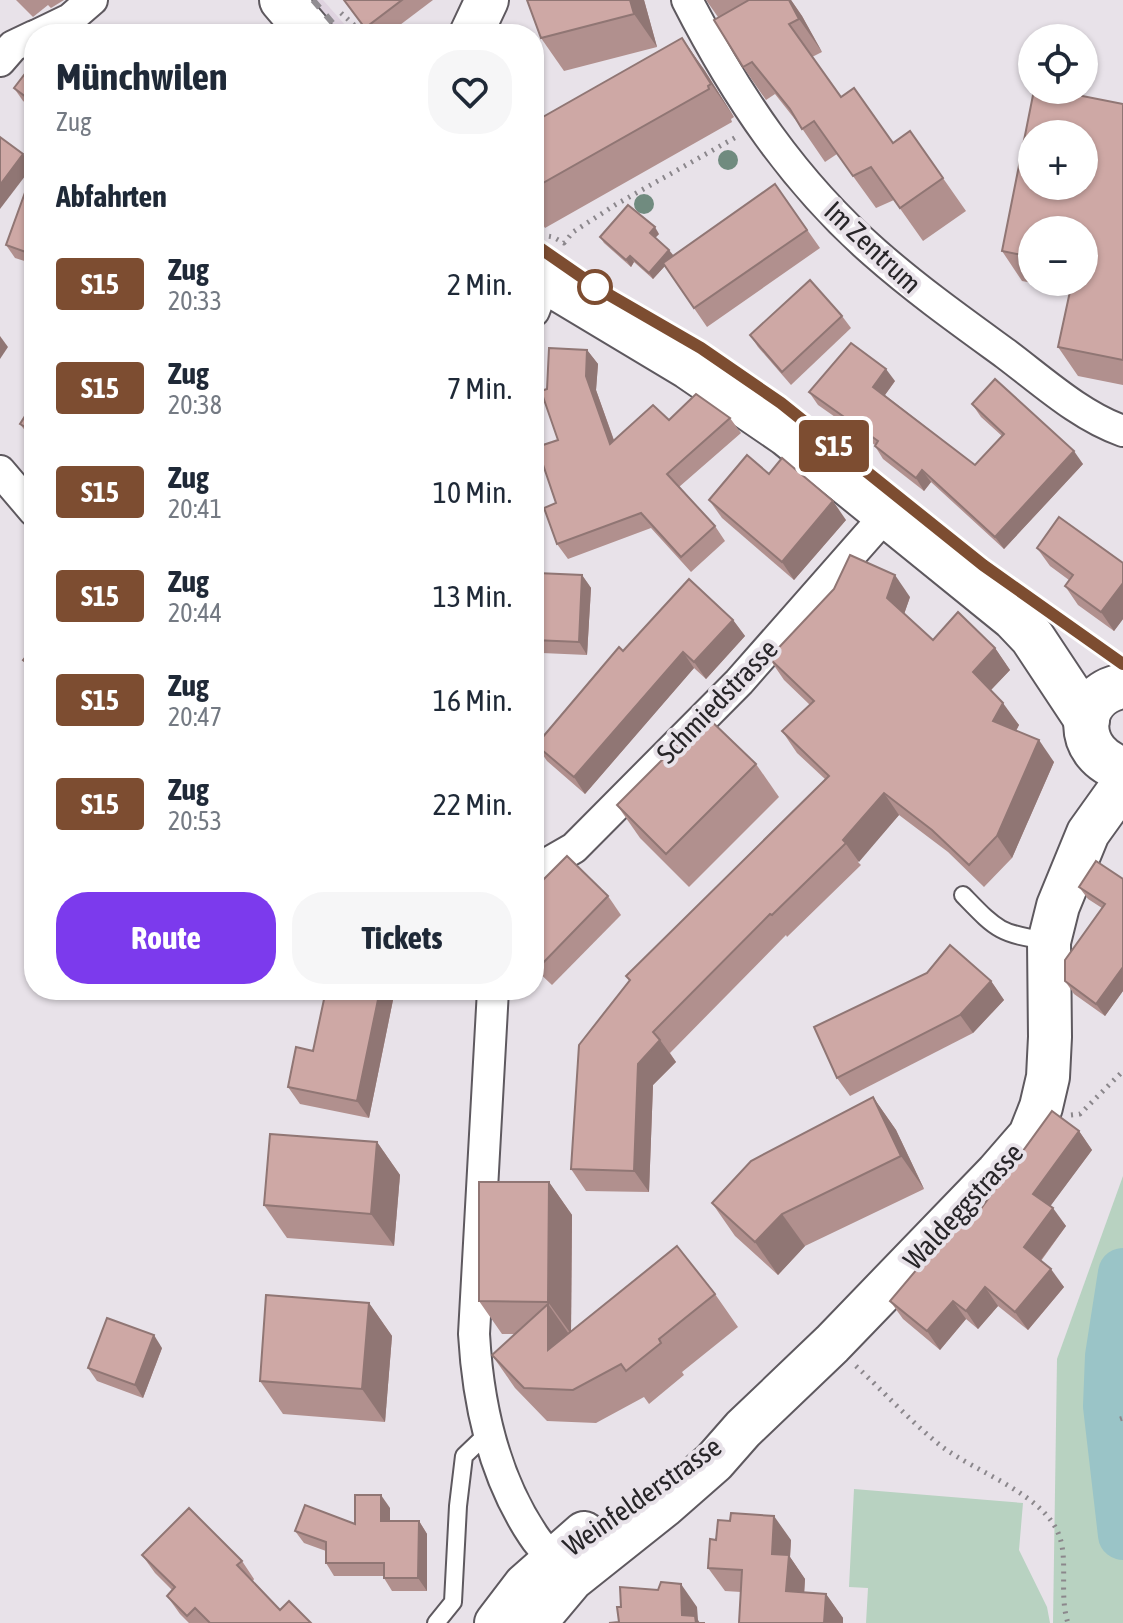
<!DOCTYPE html>
<html lang="de">
<head>
<meta charset="utf-8">
<style>
  body { margin:0; font-family:"Asap Condensed",sans-serif; background:#f6f6f7; color:#1f2937; height:100vh; display:flex; flex-direction:column; font-size:30px; white-space:nowrap }
  * { box-sizing:border-box; margin:0 }
  p { font-size:26px; color:#747a83 }
  .icon { flex:none; width:44px; height:44px; fill:none; stroke:currentColor; stroke-width:2; stroke-linecap:round; stroke-linejoin:round }
  .map { position:relative; flex:1; overflow:hidden }
  .drawer { position:absolute; left:24px; top:24px; width:520px; height:976px; display:flex; flex-direction:column; background:#fff; border-radius:32px; box-shadow:0 2px 6px #0004 }
  .drawer>* { flex:none }
  .badge { padding:0 16px; border-radius:6px; font-size:28px; line-height:52px }
  .tools { position:absolute; left:1018px; top:24px; display:grid; gap:16px }
  .tools a { display:grid; place-items:center; width:80px; height:80px; border-radius:50%; background:#fff; box-shadow:0 2px 6px #0004; font-size:40px }
  .map>.badge { position:absolute; translate:-50% -50%; box-shadow:0 0 0 4px #fff }
  h2 { padding:0 32px; font-size:30px; line-height:72px }
  .round { display:grid; place-items:center; flex:none; width:84px; height:84px; border-radius:32px; background:#f6f6f7 }
  .overview { display:flex; align-items:center; justify-content:space-between; height:136px; padding:0 32px }
  h1 { font-size:38px; font-weight:700; line-height:60px }
  .action { display:flex; gap:16px; margin-top:auto; padding:16px 32px }
  .action a { flex:1; height:92px; border-radius:32px; background:#7c3aed; color:#fff; font-size:32px; font-weight:700; line-height:92px; text-align:center }
  .action a+a { background:#f6f6f7; color:#1f2937 }
  ul { padding:0; list-style:none }
  li { display:flex; align-items:center; gap:24px; height:104px; padding:0 32px }
  li div { flex:1 }
  li b { display:block; font-size:30px }
  li em { font-style:normal }
  li .badge { min-width:88px; font-weight:700; text-align:center }
  .map>svg:first-child { display:block }
</style>
</head>
<body>
<div class="map">
<svg width="1123" height="1623" viewBox="0 0 1123 1623">
  <rect width="100%" height="100%" fill="#e8e2e9"/>
  <polygon fill="#dfd3e0" points="300,0 323,0 353,34 329,34"/>
  <g fill="#b8d2c1">
    <polygon points="1123,1176 1123,1623 1053,1623 1057,1359"/>
    <polygon points="854,1489 1023,1503 1019,1550 1047,1607 1050,1623 866,1623 868,1588 849,1587"/>
  </g>
  <g fill="none" stroke-linecap="round" stroke-linejoin="round">
    <polyline stroke="#9ac4c7" stroke-width="50" points="1123,1273 1110,1356 1108,1406 1123,1535"/>
    <defs>
      <g id="lane">
        <path d="M963,895C996,929 999,934 1048,941"/>
        <polyline points="436,1623 453,1602 458,1506 464,1456 488,1433"/>
      </g>
      <g id="street">
        <path d="M687,0C736,96 794,182 875,253C917,290 962,322 1006,354C1042,381 1080,416 1123,431"/>
        <polyline points="39,34 70,19 92,0"/>
        <polyline points="0,61 13,46 34,36"/>
        <polyline points="534,311 545,282"/>
        <polyline points="0,471 34,511"/>
        <polyline points="534,871 574,848 739,682 886,515"/>
        <path d="M493,990L474,1334C478,1404 493,1475 533,1535C541,1548 555,1560 566,1572"/>
      </g>
      <g id="secondary">
        <polyline points="471,34 487,0"/>
        <polyline points="496,1623 525,1585 584,1533"/>
        <polyline points="535,1623 572,1579 665,1505 714,1462 743,1429 832,1344 997,1173 1030,1135 1041,1107 1048,1077 1050,1037 1049,942 1058,906 1088,833 1123,784"/>
      </g>
      <g id="primary">
        <polyline points="282,0 311,34"/>
        <polyline points="534,274 689,367 787,434 1014,618 1032,637 1087,720"/>
        <path d="M1123,686C1073,695 1075,756 1123,769"/>
      </g>
    </defs>
    <use href="#lane" stroke="#5e595f" stroke-width="20"/>
    <use href="#street" stroke="#5e595f" stroke-width="34"/>
    <use href="#secondary" stroke="#5e595f" stroke-width="46"/>
    <use href="#primary" stroke="#5e595f" stroke-width="48"/>
    <g stroke="#8b878c" stroke-width="5" stroke-dasharray="2 6" stroke-linecap="butt">
      <polyline points="341,13 364,34"/>
      <polyline points="534,232 536,234 553,237 564,243 573,232 615,205 738,136"/>
      <polyline points="1071,1115 1080,1114 1123,1071"/>
      <path d="M856,1366C884,1392 911,1422 941,1446C975,1472 1047,1495 1060,1538C1068,1563 1059,1596 1068,1623"/>
      <polyline points="1120,1419 1123,1418"/>
    </g>
    <use href="#lane" stroke="#fff" stroke-width="16"/>
    <use href="#street" stroke="#fff" stroke-width="30"/>
    <use href="#secondary" stroke="#fff" stroke-width="42"/>
    <use href="#primary" stroke="#fff" stroke-width="44"/>
    <g stroke="#918d92" stroke-width="6" stroke-dasharray="10 10" stroke-linecap="butt">
      <polyline points="313,0 342,34"/>
      <polyline points="534,244 599,289 701,348 781,403 983,565 1123,664"/>
    </g>
  </g>
  <g fill="#708b7f">
    <circle cx="728" cy="160" r="10"/>
    <circle cx="644" cy="204" r="10"/>
  </g>
  <g fill="#b1908e" fill-rule="evenodd">
    <polygon points="16,0 64,0 51,8 48,5 33,17"/>
    <polygon points="344,0 433,0 388,34 369,34"/>
    <polygon points="527,0 644,0 657,47 564,71 541,38"/>
    <polygon points="706,0 791,0 802,16 822,52 812,57 841,97 893,143 910,131 966,211 923,241 894,200 876,208 837,154 825,162 801,127 775,94 766,100 743,67 718,17"/>
    <polygon points="682,38 705,71 734,117 731,119 732,122 545,228 534,211 534,122"/>
    <polygon points="34,62 34,109 23,101 14,88"/>
    <path d="M1123,104V385L1078,376L1058,347L1070,290L1022,281L1002,251ZM1032,230H1084V282H1032Z"/>
    <polygon points="34,178 34,264 15,258 6,245"/>
    <polygon points="775,184 820,248 707,327 665,266 653,279 634,262 631,267 604,243 600,237 659,234 655,238 673,256"/>
    <polygon points="842,316 851,328 791,385 758,347 750,335"/>
    <polygon points="587,350 598,364 596,390 614,440 669,420 730,418 741,433 679,487 715,526 725,541 691,572 651,528 568,559 557,544 556,503 558,440 547,389"/>
    <polygon points="895,381 885,395 975,465 1002,436 981,417 972,404 1083,464 1004,549 931,482 924,491 883,459 875,446 875,445 818,405 809,392"/>
    <polygon points="34,402 34,439 29,436 20,424"/>
    <polygon points="709,500 846,520 794,580 722,518"/>
    <polygon points="1037,548 1123,563 1123,619 1114,631 1078,605 1065,586 1069,580 1050,566"/>
    <polygon points="582,575 591,588 587,655 542,653 534,641 534,631"/>
    <polygon points="910,597 904,614 933,640 995,648 1010,670 991,690 1019,725 1016,731 1054,762 1012,858 984,887 948,852 899,815 858,862 861,865 787,937 786,935 670,1053 676,1062 653,1085 649,1192 586,1191 571,1169 629,980 626,976 825,779 797,753 782,731 810,705 784,680 769,658"/>
    <polygon points="733,620 745,636 706,679 694,668 585,794 547,761 536,745 623,651"/>
    <polygon points="34,647 34,675 23,660"/>
    <polygon points="756,764 779,797 689,887 640,838 617,805"/>
    <polygon points="1123,879 1123,991 1105,1016 1074,994 1065,981 1102,908 1088,899 1079,887"/>
    <polygon points="534,889 608,896 621,915 552,985 534,968"/>
    <polygon points="991,981 1004,1000 973,1033 850,1096 837,1078"/>
    <polygon points="326,990 395,990 369,1118 300,1104 288,1087 313,1051"/>
    <polygon points="873,1097 896,1130 924,1189 805,1246 778,1275 735,1236 712,1203"/>
    <polygon points="1079,1131 1092,1150 1050,1206 1066,1226 1041,1261 1064,1287 1028,1330 998,1306 978,1329 966,1319 940,1350 903,1319 890,1301 980,1210"/>
    <polygon points="377,1142 400,1175 394,1246 287,1238 264,1205"/>
    <polygon points="549,1182 572,1215 571,1331 715,1294 738,1327 682,1372 684,1375 649,1404 644,1397 596,1423 547,1421 515,1388 492,1355 515,1334 502,1334 479,1301"/>
    <polygon points="369,1303 392,1336 385,1422 283,1414 260,1381"/>
    <polygon points="162,1348 143,1398 97,1381 88,1368"/>
    <polygon points="390,1508 390,1521 419,1521 427,1534 427,1591 392,1591 384,1578 384,1576 334,1576 326,1563 326,1551 304,1543 295,1531 355,1524"/>
    <polygon points="791,1540 790,1557 805,1579 804,1592 826,1594 843,1618 843,1623 739,1623 741,1592 725,1591 708,1568"/>
    <polygon points="142,1555 242,1561 254,1579 253,1581 280,1610 311,1623 189,1623 180,1614 167,1596 172,1590 155,1573"/>
  </g>
  <g fill="#907674">
    <polygon points="630,0 644,0 657,47 634,14"/>
    <polygon points="789,0 791,0 802,16 822,52 799,19"/>
    <polygon points="682,38 705,71 734,117 711,84"/>
    <polygon points="23,154 32,167 0,209 0,185"/>
    <polygon points="655,227 659,234 654,239 650,233"/>
    <polygon points="669,250 674,256 653,279 649,273"/>
    <polygon points="630,256 634,262 631,267 626,260"/>
    <polygon points="0,336 8,347 0,359"/>
    <polygon points="587,350 598,364 596,390 620,458 610,444 586,376"/>
    <polygon points="886,369 895,381 882,399 873,387"/>
    <polygon points="1074,451 1083,464 1004,549 995,537"/>
    <polygon points="922,470 931,482 924,491 916,478"/>
    <polygon points="833,501 846,520 794,580 782,562"/>
    <polygon points="582,575 591,588 587,655 579,642"/>
    <polygon points="895,575 910,597 902,620 887,598"/>
    <polygon points="1123,583 1123,619 1114,631 1101,612"/>
    <polygon points="733,620 745,636 706,679 694,662"/>
    <polygon points="995,648 1010,670 988,693 973,672"/>
    <polygon points="683,652 694,668 585,794 574,777"/>
    <polygon points="1003,703 1019,725 1009,743 993,721"/>
    <polygon points="1039,740 1054,762 1012,858 997,836"/>
    <polygon points="884,793 899,815 859,862 843,840"/>
    <polygon points="1123,967 1123,991 1105,1016 1096,1004"/>
    <polygon points="991,981 1004,1000 973,1033 960,1015"/>
    <polygon points="380,990 395,990 369,1118 357,1101"/>
    <polygon points="660,1040 676,1062 653,1085 649,1192 634,1171 638,1064"/>
    <polygon points="873,1097 896,1130 924,1189 901,1156"/>
    <polygon points="1079,1131 1092,1150 1046,1212 1033,1194"/>
    <polygon points="377,1142 400,1175 394,1246 371,1214"/>
    <polygon points="549,1182 572,1215 571,1334 548,1302"/>
    <polygon points="1053,1208 1066,1226 1037,1265 1024,1247"/>
    <polygon points="782,1214 805,1246 778,1275 755,1242"/>
    <polygon points="1051,1269 1064,1287 1028,1330 1015,1312"/>
    <polygon points="985,1287 998,1306 978,1329 966,1311"/>
    <polygon points="953,1301 966,1319 940,1350 927,1331"/>
    <polygon points="369,1303 392,1336 385,1422 362,1389"/>
    <polygon points="548,1304 571,1337 548,1350"/>
    <polygon points="154,1335 162,1348 143,1398 135,1385"/>
    <polygon points="381,1495 390,1508 390,1534 381,1521"/>
    <polygon points="774,1516 791,1540 790,1557 805,1579 803,1615 786,1591 772,1554"/>
    <polygon points="419,1521 427,1534 427,1591 418,1578"/>
    <polygon points="681,1584 697,1607 698,1620 700,1623 687,1623 682,1615"/>
    <polygon points="826,1594 843,1618 843,1623 824,1623"/>
  </g>
  <g fill="#cea8a5" stroke="#907674" stroke-width="2" fill-rule="evenodd">
    <polygon points="344,0 402,0 365,28"/>
    <polygon points="527,0 630,0 634,14 541,38"/>
    <polygon points="749,0 789,0 799,19 789,24 841,97 854,88 893,143 910,131 943,178 900,208 871,167 853,176 814,121 802,129 790,109 752,62 743,67 714,20"/>
    <polygon points="682,38 711,84 708,86 709,89 534,188 534,122"/>
    <polygon points="34,62 34,103 14,88"/>
    <path d="M1034,90H1052L1123,104V360L1058,347L1072,282H1084V230H1032V257L1002,251ZM1032,134H1084V186H1032Z"/>
    <polygon points="0,137 23,154 0,185"/>
    <polygon points="31,176 34,178 34,255 6,245"/>
    <polygon points="775,184 807,230 694,308 663,263"/>
    <polygon points="628,205 655,227 650,233 669,250 649,273 630,256 626,260 600,237"/>
    <polygon points="810,280 842,316 782,372 750,335"/>
    <polygon points="851,343 886,369 873,387 975,465 1004,434 972,404 995,379 1074,451 995,537 922,470 916,478 875,446 878,441 809,392"/>
    <polygon points="549,348 587,350 586,376 610,444 653,405 669,420 696,394 730,418 667,474 715,526 681,557 641,513 557,544 544,508 556,503 537,447 558,440 541,391 547,389"/>
    <polygon points="34,402 34,432 20,424"/>
    <polygon points="747,455 769,474 782,458 833,501 782,562 709,500"/>
    <polygon points="1059,517 1123,563 1123,583 1101,612 1065,586 1073,575 1037,548"/>
    <polygon points="850,555 895,575 887,598 933,640 958,612 995,648 973,672 1003,703 993,721 1039,740 997,836 969,865 932,830 884,793 843,840 846,843 772,915 770,914 653,1032 660,1040 638,1064 634,1171 571,1169 579,1045 630,980 626,976 829,776 782,731 814,701 769,658 834,589"/>
    <polygon points="537,573 582,575 579,642 534,640"/>
    <polygon points="689,579 733,620 694,662 683,652 574,777 536,745 619,647 623,651"/>
    <polygon points="34,647 34,669 23,660"/>
    <polygon points="706,716 756,764 666,854 617,805"/>
    <polygon points="567,856 608,896 539,967 534,962 534,889"/>
    <polygon points="1096,861 1123,879 1123,967 1096,1004 1065,981 1065,960 1105,904 1079,887"/>
    <polygon points="950,945 991,981 960,1015 837,1078 814,1027 927,973"/>
    <polygon points="326,990 380,990 357,1101 288,1087 296,1047 313,1051"/>
    <polygon points="873,1097 901,1156 782,1214 755,1242 712,1203 751,1161"/>
    <polygon points="1052,1111 1079,1131 1033,1194 1053,1208 1024,1247 1051,1269 1015,1312 985,1287 966,1311 953,1301 927,1331 890,1301 973,1203 980,1210"/>
    <polygon points="270,1134 377,1142 371,1214 264,1205"/>
    <polygon points="479,1182 549,1182 548,1302 479,1301"/>
    <polygon points="677,1246 715,1294 659,1339 661,1343 626,1371 621,1364 573,1390 524,1388 492,1355 548,1304 548,1350"/>
    <polygon points="266,1295 369,1303 362,1389 260,1381"/>
    <polygon points="107,1318 154,1335 135,1385 88,1368"/>
    <polygon points="355,1495 381,1495 381,1521 419,1521 418,1578 384,1578 384,1563 326,1563 326,1542 295,1531 305,1505 355,1524"/>
    <polygon points="189,1508 242,1561 237,1565 280,1610 289,1601 311,1623 210,1623 195,1608 187,1616 167,1596 175,1587 142,1555"/>
    <polygon points="731,1513 774,1516 772,1554 789,1555 786,1591 826,1594 824,1623 739,1623 742,1570 708,1568 710,1539 716,1540 718,1520 730,1521"/>
    <polygon points="661,1582 681,1584 682,1615 695,1616 696,1623 705,1623 609,1623 619,1622 617,1607 621,1607 620,1587 658,1590"/>
  </g>
  <g fill="none" stroke-linecap="round" stroke-linejoin="round">
    <defs>
      <polyline id="line" points="534,244 599,289 701,348 781,403 983,565 1123,664"/>
    </defs>
    <use href="#line" stroke="#fff" stroke-width="18"/>
    <use href="#line" stroke="#7d4d31" stroke-width="12"/>
  </g>
  <circle fill="#fff" stroke="#7d4d31" stroke-width="4" cx="595" cy="287" r="16"/>
  <g text-anchor="middle" stroke-width="8" stroke-linejoin="round" paint-order="stroke">
    <g font-size="28" fill="#272528" stroke="#e8e2e9">
      <text transform="translate(873 247) rotate(43)" y="10">Im Zentrum</text>
      <text transform="translate(717 701) rotate(-46)" y="10">Schmiedstrasse</text>
      <text transform="translate(963 1206) rotate(-47)" y="10">Waldeggstrasse</text>
      <text transform="translate(642 1496) rotate(-35)" y="10">Weinfelderstrasse</text>
    </g>
  </g>
</svg>
<div class="tools">
<a><svg class="icon" aria-label="locate" viewBox="0 0 24 24"><circle cx="12" cy="12" r="6"/><path d="M12 2v4M12 18v4M2 12h4M18 12h4"/></svg></a>
<a>+</a>
<a>−</a>
</div>
<b class="badge" style="left:834px;top:446px;background:#7d4d31;color:#fff">S15</b>
<section class="drawer">
<div class="overview"><div><h1>Münchwilen</h1><p>Zug</p></div><a class="round"><svg class="icon" aria-label="heart" viewBox="0 0 24 24"><path d="M12 20l-8-8c-3-5 5-10 8-4 3-6 11-1 8 4z"/></svg></a></div>
<h2>Abfahrten</h2>
<ul>
<li><span class="badge" style="background:#7d4d31;color:#fff">S15</span><div><b>Zug</b><p>20:33</p></div><em>2 Min.</em></li>
<li><span class="badge" style="background:#7d4d31;color:#fff">S15</span><div><b>Zug</b><p>20:38</p></div><em>7 Min.</em></li>
<li><span class="badge" style="background:#7d4d31;color:#fff">S15</span><div><b>Zug</b><p>20:41</p></div><em>10 Min.</em></li>
<li><span class="badge" style="background:#7d4d31;color:#fff">S15</span><div><b>Zug</b><p>20:44</p></div><em>13 Min.</em></li>
<li><span class="badge" style="background:#7d4d31;color:#fff">S15</span><div><b>Zug</b><p>20:47</p></div><em>16 Min.</em></li>
<li><span class="badge" style="background:#7d4d31;color:#fff">S15</span><div><b>Zug</b><p>20:53</p></div><em>22 Min.</em></li>
</ul>
<div class="action"><a>Route</a><a>Tickets</a></div>
</section>
</div>
</body>
</html>
